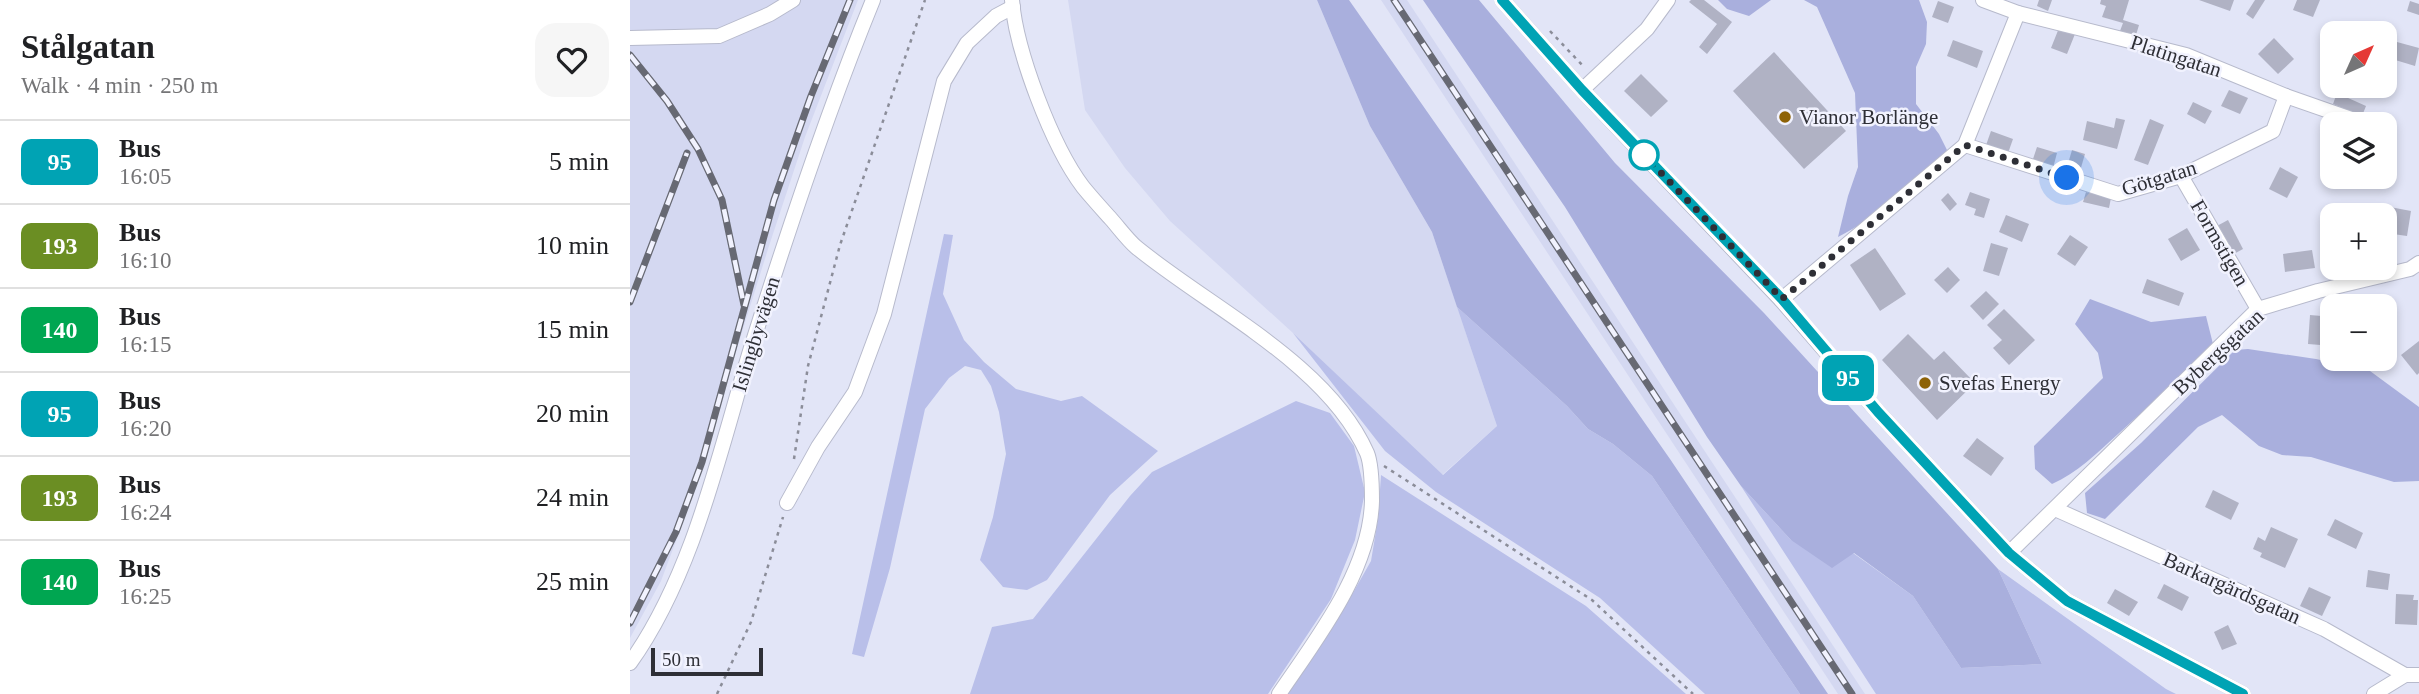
<!DOCTYPE html>
<html lang="en">
<head>
<meta charset="utf-8">
<style>
  body { margin:0; font-family:Georgia,serif; background:#f6f6f6; color:#202124; height:100vh; display:flex; flex-direction:column; font-size:26px; white-space:nowrap }
  * { box-sizing:border-box; margin:0 }
  p { font-size:23px; color:#757577 }
  .icon { flex:none; width:38px; height:38px; fill:none; stroke:currentColor; stroke-width:2; stroke-linecap:round; stroke-linejoin:round }
  .map { position:relative; flex:1; overflow:hidden }
  .details { display:flex; flex-direction:column; background:#fff; width:630px }
  .details>* { flex:none }
  .badge { padding:0 14px; border-radius:10px; font-size:24px; line-height:46px }
  .needle { width:46px; rotate:45deg }
  .tools { position:absolute; left:1690px; top:21px; display:grid; gap:14px }
  .tools a { display:grid; place-items:center; width:77px; height:77px; border-radius:14px; background:#fff; box-shadow:0 4px 10px #0003; font-size:35px }
  .scale { position:absolute; left:21px; bottom:18px; width:112px; box-sizing:border-box; padding-left:7px; border:4px solid #2e2f36; border-top:0; font-size:19px; line-height:24px; white-space:nowrap; color:#2e2f36; -webkit-text-stroke:5px #f1f2fe; paint-order:stroke }
  .you { position:absolute; width:35px; height:35px; margin:-18px; border:5px solid #fff; border-radius:50%; background:#1a73e8; box-shadow:0 0 0 10px #1a73e833 }
  .map>.badge { position:absolute; translate:-50% -50%; box-shadow:0 0 0 4px #fff }
  .round { display:grid; place-items:center; flex:none; width:74px; height:74px; border-radius:21px; background:#f6f6f6 }
  .summary { display:flex; align-items:center; justify-content:space-between; height:119px; padding:0 21px }
  h1 { font-size:33px; font-weight:600; line-height:52px }
  ul { padding:0; list-style:none }
  li { display:flex; align-items:center; gap:21px; height:84px; padding:0 21px; border-top:2px solid #e0e0e0 }
  li div { flex:1 }
  li b { display:block; font-size:26px }
  li em { font-style:normal }
  li .badge { min-width:77px; font-weight:700; text-align:center }
  main { display:flex; flex:1; min-height:0 }
  .map>svg:first-child { display:block }
</style>
</head>
<body>
<main>
<section class="details">
<div class="summary"><div><h1>Stålgatan</h1><p>Walk · 4 min · 250 m</p></div><a class="round"><svg class="icon" aria-label="heart" viewBox="0 0 24 24"><path d="M12 20l-8-8c-3-5 5-10 8-4 3-6 11-1 8 4z"/></svg></a></div>
<ul>
<li><span class="badge" style="background:#00a3b4;color:#fff">95</span><div><b>Bus</b><p>16:05</p></div><em>5 min</em></li>
<li><span class="badge" style="background:#6b8e23;color:#fff">193</span><div><b>Bus</b><p>16:10</p></div><em>10 min</em></li>
<li><span class="badge" style="background:#00a651;color:#fff">140</span><div><b>Bus</b><p>16:15</p></div><em>15 min</em></li>
<li><span class="badge" style="background:#00a3b4;color:#fff">95</span><div><b>Bus</b><p>16:20</p></div><em>20 min</em></li>
<li><span class="badge" style="background:#6b8e23;color:#fff">193</span><div><b>Bus</b><p>16:24</p></div><em>24 min</em></li>
<li><span class="badge" style="background:#00a651;color:#fff">140</span><div><b>Bus</b><p>16:25</p></div><em>25 min</em></li>
</ul>
</section>
<div class="map">
<svg width="1789" height="694" viewBox="0 0 1789 694">
  <rect width="100%" height="100%" fill="#e2e5f7"/>
  <g fill="#d4d8f1">
    <polygon points="0,0 228,0 175,137 138,249 52,525 31,581 0,638"/>
    <polygon points="438,0 687,0 740,126 802,232 867,426 812,475 663,333 540,221 495,168 455,110"/>
    <polygon points="751,0 777,0 1235,694 1208,694"/>
  </g>
  <g fill="#b9bfe9">
    <polygon points="314,234 323,235 313,294 334,340 354,362 386,389 431,401 452,396 528,451 480,495 417,580 397,590 373,587 350,560 363,517 376,454 369,412 361,386 351,370 335,366 319,378 295,409 260,568 234,657 222,654"/>
    <polygon points="827,307 937,406 958,429 983,444 1022,476 1170,694 1075,694 970,598 806,492 755,451 663,333 813,475 867,426"/>
    <polygon points="666,401 700,413 724,446 735,492 725,540 701,599 638,694 340,694 362,627 403,619 500,496 522,472"/>
    <polygon points="751,475 956,606 1056,694 657,694 712,612 741,561 748,519"/>
    <polygon points="1111,486 1161,540 1223,553 1283,596 1331,668 1412,664 1368,569 1536,689 1546,694 1246,694"/>
  </g>
  <g fill="#a9afdd">
    <polygon points="687,0 719,0 1040,459 1198,694 1170,694 1022,476 983,444 958,429 937,406 827,307 802,232 740,126"/>
    <polygon points="793,0 849,0 985,163 1134,313 1368,569 1412,664 1331,668 1283,596 1224,553 1202,568 1161,540 1111,486 1077,437 935,207"/>
    <polygon points="1088,0 1141,0 1119,16 1097,9"/>
    <path d="M1174,0H1289L1297,22L1296,44L1286,67V104L1309,134L1317,150C1286,183 1248,217 1208,237L1218,196L1228,167L1225,93L1187,7Z"/>
    <path d="M1460,299L1521,322L1576,316L1583,344C1552,375 1520,405 1487,435C1467,453 1447,473 1422,484L1405,469L1404,446L1473,378L1468,353L1445,324Z"/>
    <polygon points="1618,349 1686,359 1740,371 1789,407 1789,481 1764,482 1681,457 1652,455 1629,446 1592,415 1568,427 1475,519 1457,513 1455,493 1511,443 1605,350"/>
  </g>
  <g fill="#b0b2c4">
    <polygon points="1061,0 1074,0 1102,22 1077,54 1069,47 1087,24 1059,2"/>
    <polygon points="1409,0 1422,0 1418,11 1407,6"/>
    <polygon points="1471,0 1499,0 1493,20 1509,25 1506,35 1490,31 1493,23 1472,17 1476,6 1470,4"/>
    <polygon points="1569,0 1604,0 1600,11"/>
    <polygon points="1625,0 1635,0 1623,19 1616,14"/>
    <polygon points="1667,0 1690,0 1683,17 1663,10"/>
    <polygon points="1308,1 1324,7 1318,23 1302,17"/>
    <polygon points="1780,1 1789,4 1789,15 1777,11"/>
    <polygon points="1429,28 1445,34 1437,54 1421,48"/>
    <polygon points="1644,38 1664,59 1648,74 1628,54"/>
    <polygon points="1323,40 1353,51 1347,68 1317,56"/>
    <polygon points="1767,42 1789,48 1785,66 1762,59"/>
    <polygon points="1694,51 1703,54 1703,67 1691,63"/>
    <polygon points="1144,52 1216,131 1174,169 1103,91"/>
    <polygon points="1011,74 1038,101 1021,117 994,91"/>
    <polygon points="1599,90 1618,98 1610,114 1591,106"/>
    <polygon points="1707,93 1736,106 1732,116 1703,104"/>
    <polygon points="1563,102 1582,111 1575,124 1557,114"/>
    <polygon points="1486,118 1495,120 1487,149 1453,140 1457,121 1484,128"/>
    <polygon points="1520,119 1534,125 1518,165 1504,160"/>
    <polygon points="1361,131 1383,139 1377,156 1355,148"/>
    <polygon points="1407,147 1427,153 1423,168 1402,162"/>
    <polygon points="1442,150 1455,154 1450,171 1437,167"/>
    <polygon points="1650,167 1668,177 1657,198 1639,189"/>
    <polygon points="1340,192 1360,199 1354,218 1344,215 1346,209 1335,205"/>
    <polygon points="1456,192 1481,198 1479,208 1453,202"/>
    <polygon points="1318,193 1327,204 1320,211 1311,200"/>
    <polygon points="1760,207 1781,211 1777,236 1756,233"/>
    <polygon points="1376,215 1399,224 1392,242 1369,232"/>
    <polygon points="1598,220 1613,249 1600,256 1585,227"/>
    <polygon points="1557,228 1570,250 1551,261 1538,239"/>
    <polygon points="1440,235 1458,247 1445,266 1427,254"/>
    <polygon points="1361,243 1378,248 1369,276 1353,271"/>
    <polygon points="1245,248 1276,294 1250,311 1220,265"/>
    <polygon points="1682,250 1685,268 1655,272 1653,254"/>
    <polygon points="1318,267 1330,280 1317,293 1304,280"/>
    <polygon points="1517,279 1554,293 1549,306 1512,293"/>
    <polygon points="1356,291 1369,304 1353,320 1340,306"/>
    <polygon points="1374,309 1405,340 1379,365 1363,348 1372,340 1357,325"/>
    <polygon points="1680,315 1703,317 1703,346 1678,344"/>
    <polygon points="1278,334 1304,360 1314,351 1345,383 1307,420 1252,360"/>
    <polygon points="1789,341 1789,373 1787,375 1771,355"/>
    <polygon points="1347,438 1374,458 1361,476 1333,456"/>
    <polygon points="1583,490 1609,503 1601,520 1575,507"/>
    <polygon points="1705,519 1733,533 1726,549 1697,535"/>
    <polygon points="1641,527 1668,539 1655,568 1630,557 1632,553 1623,549 1628,537 1635,541"/>
    <polygon points="1738,570 1760,574 1758,590 1736,587"/>
    <polygon points="1534,584 1559,597 1552,611 1527,598"/>
    <polygon points="1679,587 1701,597 1692,616 1670,606"/>
    <polygon points="1485,589 1508,602 1499,616 1477,603"/>
    <polygon points="1766,594 1784,595 1783,600 1788,600 1787,625 1765,624"/>
    <polygon points="1598,625 1607,644 1592,650 1584,632"/>
  </g>
  <g fill="none" stroke-linecap="round" stroke-linejoin="round">
    <defs>
      <g id="minor">
        <path d="M382,0C386,51 422,146 453,187C462,198 472,209 481,219C489,228 497,239 506,247C579,307 698,364 737,453C742,465 742,487 742,501C740,571 687,638 649,694"/>
        <polyline points="872,0 952,90 1151,300 1248,412 1379,553 1437,601 1613,694"/>
        <polyline points="1353,0 1388,13 1556,55 1656,96 1736,124"/>
        <polyline points="0,38 89,36 140,14 163,0"/>
        <polyline points="952,90 1017,29 1038,0"/>
        <polyline points="1335,145 1488,194 1551,176 1643,131 1656,96"/>
        <polyline points="1551,176 1628,309"/>
        <polyline points="1151,300 1335,145 1388,13"/>
        <polyline points="157,503 188,447 225,392 254,314 314,81 337,43 366,16 383,7"/>
        <polyline points="1425,509 1694,629 1775,675"/>
        <polyline points="1379,553 1628,309 1688,291 1780,269 1789,263"/>
        <path d="M0,663C63,575 89,454 120,351C157,233 196,115 243,0"/>
        <polyline points="1744,694 1775,675 1789,675"/>
      </g>
    </defs>
    <use href="#minor" stroke="#b7bacc" stroke-width="16"/>
    <g stroke="#8b8d99" stroke-width="2.5" stroke-dasharray="3.5 5" stroke-linecap="butt">
      <polyline points="920,31 954,67"/>
      <polyline points="164,459 178,366 210,245 295,0"/>
      <polyline points="754,466 962,600 1063,694"/>
      <polyline points="87,694 121,622 153,517"/>
    </g>
    <use href="#minor" stroke="#fff" stroke-width="14"/>
    <defs>
      <g id="rail">
        <polyline points="764,0 1222,694"/>
        <polyline points="0,55 37,101 68,149 92,200 114,305"/>
        <polyline points="0,302 57,153"/>
        <polyline points="0,623 46,532 72,462 144,200 181,96 220,0"/>
      </g>
    </defs>
    <use href="#rail" stroke="#676973" stroke-width="7"/>
    <use href="#rail" stroke="#f1f2fe" stroke-width="4.5" stroke-dasharray="13" stroke-linecap="butt"/>
  </g>
  <g fill="none" stroke-linecap="round" stroke-linejoin="round">
    <defs>
      <polyline id="line" points="872,0 952,90 1152,299 1248,412 1379,553 1437,601 1613,694"/>
    </defs>
    <use href="#line" stroke="#fff" stroke-width="16"/>
    <use href="#line" stroke="#00a3b4" stroke-width="10"/>
    <polyline stroke="#2e2f36" stroke-width="7" stroke-dasharray="0 12.6" points="1014,155 1152,299 1335,145 1437,178"/>
  </g>
  <g fill="#8d6207" stroke="#f1f2fe" stroke-width="2.5">
    <circle cx="1155" cy="117" r="7"/>
    <circle cx="1295" cy="383" r="7"/>
  </g>
  <circle fill="#fff" stroke="#00a3b4" stroke-width="3.5" cx="1014" cy="155" r="14"/>
  <g text-anchor="middle" stroke-width="5" stroke-linejoin="round" paint-order="stroke">
    <g font-size="21" fill="#2e2f36" stroke="#f1f2fe">
      <text transform="translate(1546 56) rotate(18)" y="7">Platingatan</text>
      <text transform="translate(1529 178) rotate(-17)" y="7">Götgatan</text>
      <text transform="translate(1590 243) rotate(60)" y="7">Formstigen</text>
      <text transform="translate(126 334) rotate(-73)" y="7">Islingbyvägen</text>
      <text transform="translate(1588 352) rotate(-43)" y="7">Bybergsgatan</text>
      <text transform="translate(1602 588) rotate(24)" y="7">Barkargärdsgatan</text>
    </g>
    <g font-size="21" fill="#2e2f36" stroke="#f1f2fe" text-anchor="start">
      <text x="1169" y="124">Vianor Borlänge</text>
      <text x="1309" y="390">Svefas Energy</text>
    </g>
  </g>
</svg>
<div class="tools">
<a><svg class="needle" viewBox="-14 -14 28 28"><path d="M0-13l5 13h-10z" fill="#e53935"/><path d="M0 13l5-13h-10z" fill="#757577"/></svg></a>
<a><svg class="icon" aria-label="layers" viewBox="0 0 24 24"><path d="M12 4l9 5-9 5-9-5zM3 14l9 5 9-5"/></svg></a>
<a>+</a>
<a>−</a>
</div>
<div class="scale">50 m</div>
<div class="you" style="left:1437px;top:178px"></div>
<b class="badge" style="left:1218px;top:378px;background:#00a3b4;color:#fff">95</b>
</div>
</main>
</body>
</html>
